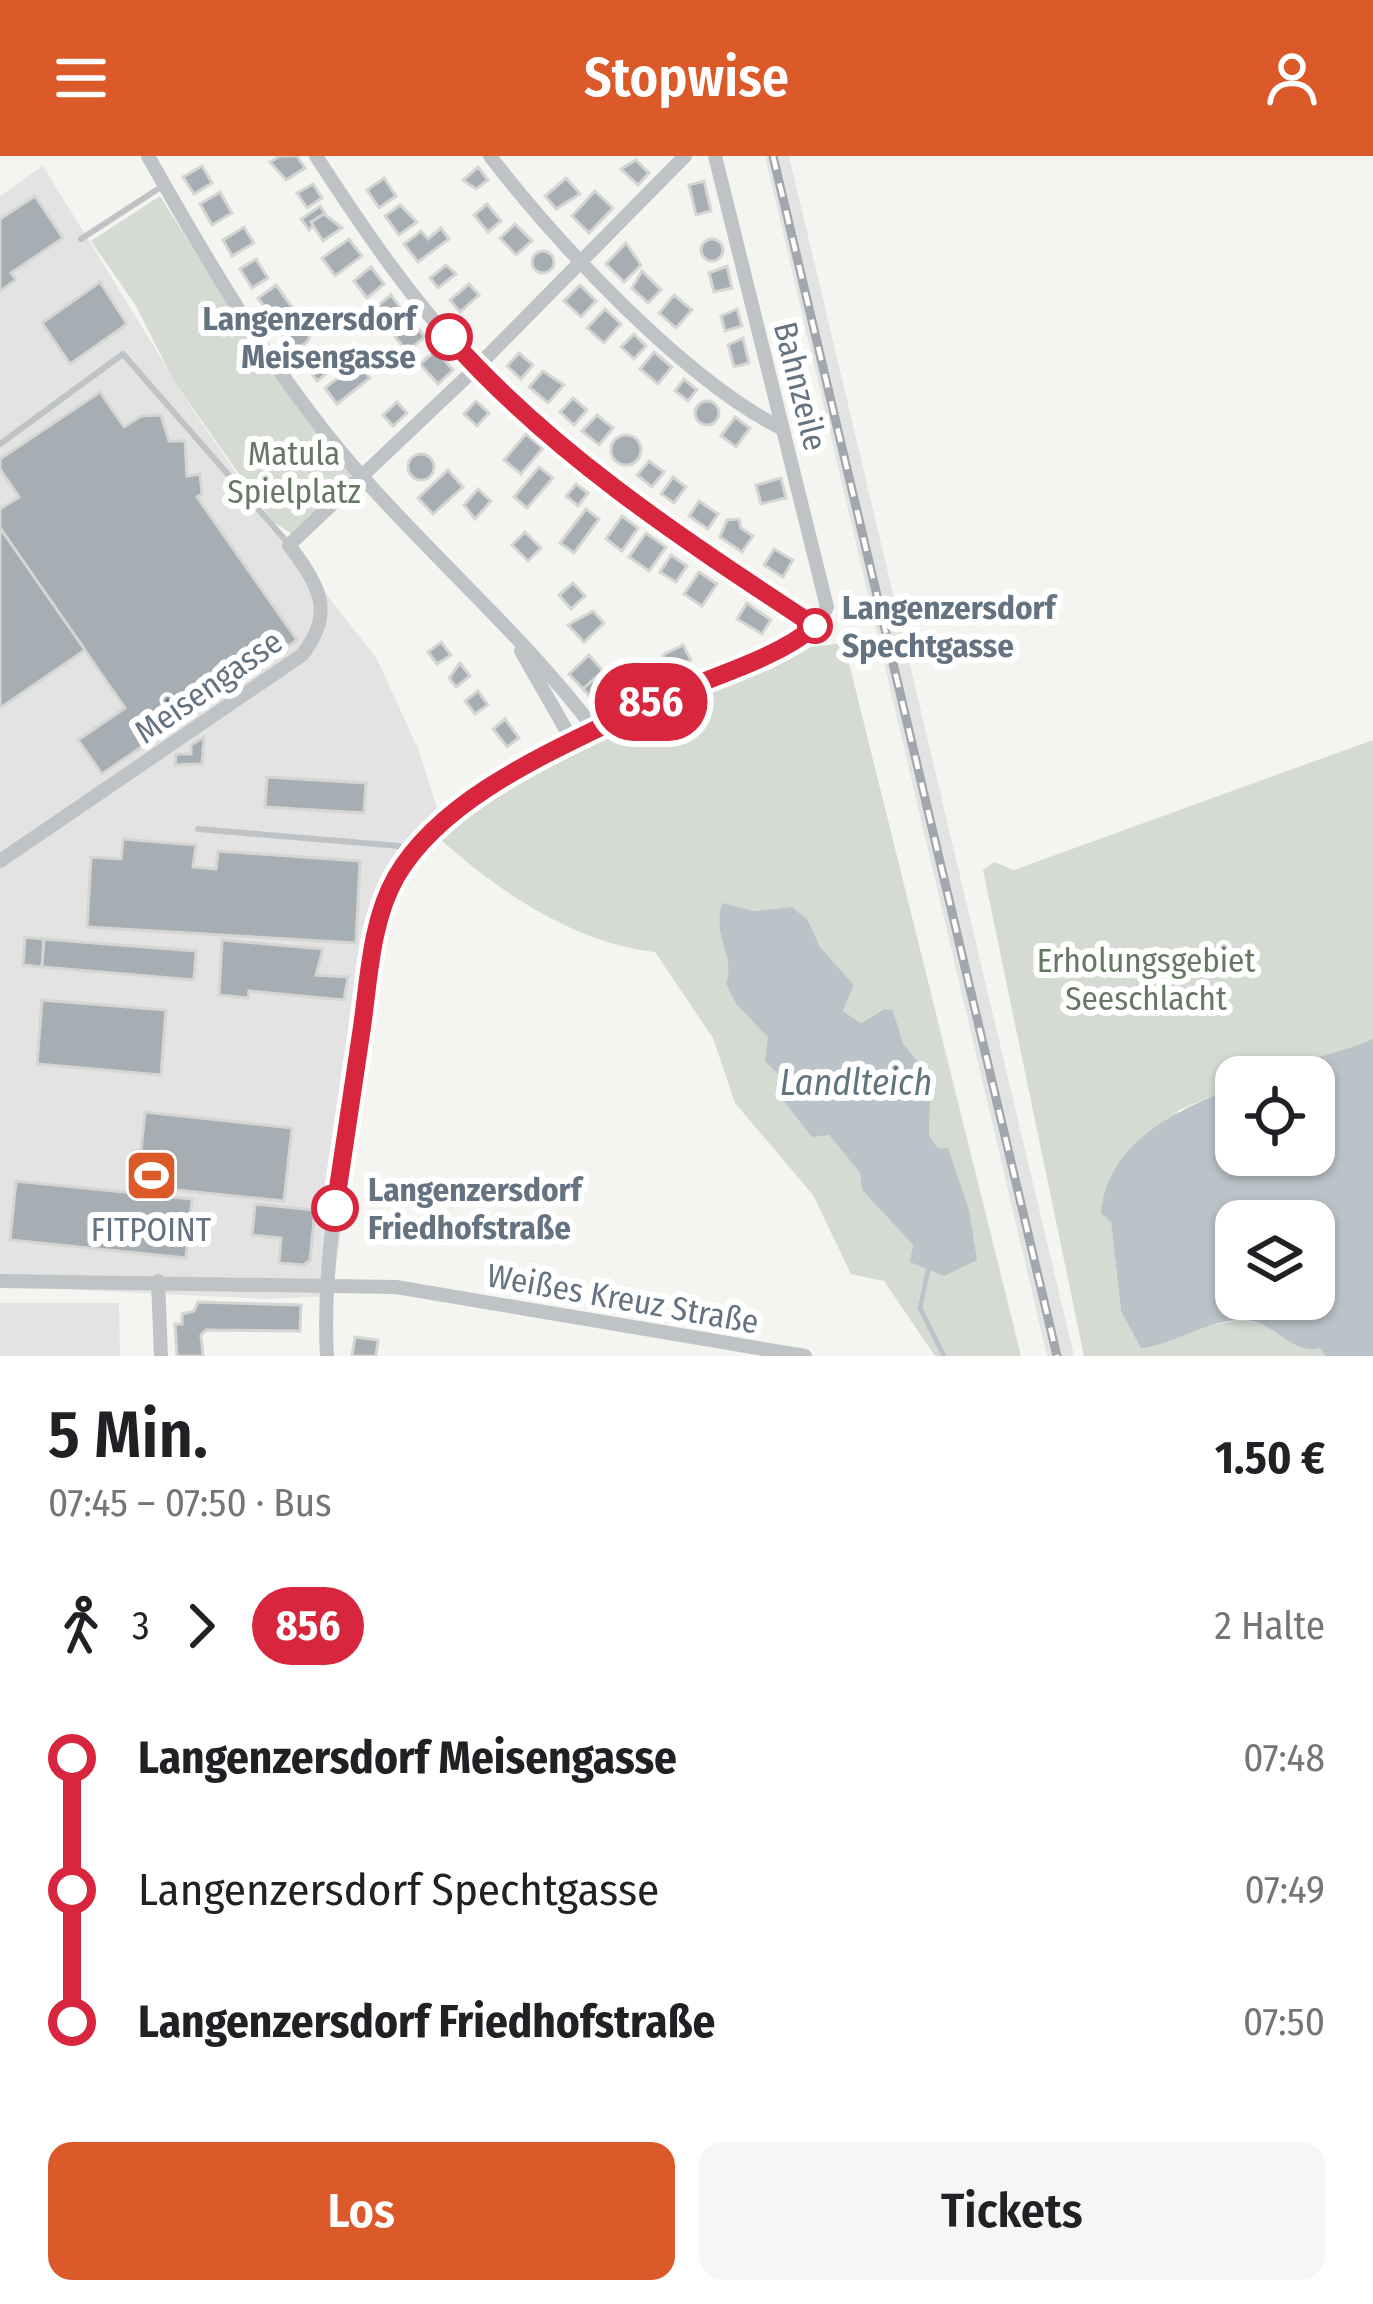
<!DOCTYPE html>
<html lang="de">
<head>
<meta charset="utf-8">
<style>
  body { margin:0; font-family:"Fira Sans Condensed",sans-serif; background:#f6f6f6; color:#202124; height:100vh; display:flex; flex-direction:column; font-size:45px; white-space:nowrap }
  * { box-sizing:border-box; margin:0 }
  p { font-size:39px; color:#757577 }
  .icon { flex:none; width:66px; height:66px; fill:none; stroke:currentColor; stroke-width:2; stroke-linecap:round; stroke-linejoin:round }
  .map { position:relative; height:1200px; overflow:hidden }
  .drawer { display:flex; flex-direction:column; background:#fff; flex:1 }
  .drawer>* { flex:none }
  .badge { padding:0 24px; border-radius:39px; font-size:42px; line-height:78px }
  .buttons { position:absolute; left:1215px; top:900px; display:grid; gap:24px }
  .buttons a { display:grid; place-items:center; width:120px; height:120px; border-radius:24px; background:#fff; box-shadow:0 3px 9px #0004; font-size:60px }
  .map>.badge { position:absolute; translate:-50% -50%; box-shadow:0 0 0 6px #fff }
  .legs { display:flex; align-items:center; gap:18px; height:132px; padding:0 48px; font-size:39px }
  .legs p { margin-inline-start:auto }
  .headline { display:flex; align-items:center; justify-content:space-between; height:204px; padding:0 48px }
  h1 { font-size:66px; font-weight:600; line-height:90px }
  .cta { display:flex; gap:24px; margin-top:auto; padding:24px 48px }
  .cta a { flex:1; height:138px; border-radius:24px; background:#dc5929; color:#fff; font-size:48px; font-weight:600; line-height:138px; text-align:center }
  .cta a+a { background:#f6f6f6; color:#202124 }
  ul { padding:0 48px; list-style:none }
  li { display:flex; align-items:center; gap:42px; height:132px; font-size:45px }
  li i { display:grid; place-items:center; width:18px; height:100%; margin:0 15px; background:currentColor }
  li i::after { content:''; width:30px; height:30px; margin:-15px; border:9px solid; border-radius:50%; background:#fff }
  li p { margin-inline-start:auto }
  li:first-child i { background:linear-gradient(#0000 50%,currentColor 0) }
  li:last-child i { background:linear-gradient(currentColor 50%,#0000 0) }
  header { display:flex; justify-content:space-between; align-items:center; height:156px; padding:0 48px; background:#dc5929; color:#fff; font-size:54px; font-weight:600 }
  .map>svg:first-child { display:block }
</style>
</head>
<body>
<header><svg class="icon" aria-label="menu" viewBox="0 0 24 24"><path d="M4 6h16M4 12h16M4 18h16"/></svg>Stopwise<svg class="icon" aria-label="person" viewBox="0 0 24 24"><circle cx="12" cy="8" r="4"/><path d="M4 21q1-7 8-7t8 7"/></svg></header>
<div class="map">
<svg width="1373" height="1200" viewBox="0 0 1373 1200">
  <rect width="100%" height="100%" fill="#f4f4f1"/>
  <g fill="#e2e3e2">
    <polygon points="765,0 789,0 1074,1200 1047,1200"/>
    <polygon points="43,10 193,254 267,362 377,503 419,595 444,675 401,728 376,819 332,1140 265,1143 0,1130 0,40"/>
    <polygon points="0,1147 119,1147 120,1200 0,1200"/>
  </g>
  <g fill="#d5dbd2" fill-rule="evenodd">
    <path d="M160,40C220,136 279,230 353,316L347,329L292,378L272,365L174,225L136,150L91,85Z"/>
    <path d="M837,488L846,495L1021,1200H935L884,1125L851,1118L813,1039L735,947L713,882L655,796C575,787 499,736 440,683L458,664L501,636L615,572L791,493ZM792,751L808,764L820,791L854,829L843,855L861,867L883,853L893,854L903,887L931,923L929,979L938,992L913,1089L862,1034L860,1017L782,922L769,881L736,848L726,828L730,815L726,797L753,755Z"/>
    <path d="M1373,584V883C1339,897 1273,921 1236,921V930L1179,954L1111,1065L1121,1155L1168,1186C1191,1175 1235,1158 1260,1168C1284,1177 1293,1193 1320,1192L1325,1200H1084L983,714L994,706L1014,714Z"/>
  </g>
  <g fill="#b9c3c8" fill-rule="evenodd">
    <path d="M722,747L753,755L792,751L808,764L820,791L854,829L843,855L861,867L884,853L893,854L903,887L931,923L929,979L938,992H948L969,1054L977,1104L944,1120L910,1106L913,1089L862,1034L860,1017L829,979L812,981L782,943V922L765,905L768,881L736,848L726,828C736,798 712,784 722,747Z"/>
    <path d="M1373,883V1200H1325L1320,1192C1296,1200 1276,1170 1252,1165C1215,1158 1178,1188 1141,1192L1121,1155L1111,1066L1101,1057C1108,985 1175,956 1236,930V999H1314V921H1259C1297,905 1338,898 1373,883ZM1314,1065V1143H1236V1065Z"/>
  </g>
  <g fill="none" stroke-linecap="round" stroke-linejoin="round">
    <polyline stroke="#b9c3c8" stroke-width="4.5" points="928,1115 920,1152 944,1200"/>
  </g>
  <g fill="#a7aeb3" stroke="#d5d6d3" stroke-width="3">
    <polygon points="280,0 297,0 305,12 286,24 270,6"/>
    <polygon points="636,4 649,17 638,29 621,13"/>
    <polygon points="202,10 212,27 194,38 183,21"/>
    <polygon points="478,11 488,24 476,33 463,24"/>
    <polygon points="384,22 396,40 379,52 367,34"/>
    <polygon points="566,22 580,38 556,53 545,40"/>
    <polygon points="704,25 711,55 696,59 689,29"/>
    <polygon points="313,28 322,42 307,52 297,37"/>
    <polygon points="595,35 613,52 589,77 572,60"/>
    <polygon points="220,36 232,57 212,69 200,48"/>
    <polygon points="35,40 63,82 11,117 16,124 0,135 0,63"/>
    <polygon points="487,48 501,65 488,76 474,59"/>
    <polygon points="400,49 417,66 399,79 385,60"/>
    <polygon points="320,50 325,57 309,74 301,63"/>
    <polygon points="324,58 342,72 323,85 311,66"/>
    <polygon points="515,68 532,85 516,99 500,82"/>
    <polygon points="244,71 254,87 232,100 223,84"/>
    <polygon points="441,72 449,83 418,106 404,88 421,75 428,83"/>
    <polygon points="349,83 362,100 335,120 322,102"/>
    <circle cx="712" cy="94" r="11"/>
    <polygon points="626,87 641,109 624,126 606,108"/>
    <circle cx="543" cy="106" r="11"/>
    <polygon points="256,103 268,122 252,132 240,113"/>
    <polygon points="446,109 456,118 438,132 430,122"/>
    <polygon points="727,110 732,132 714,136 709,117"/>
    <polygon points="371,111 384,128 367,142 354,125"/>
    <polygon points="642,115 661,134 648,147 632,132"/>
    <polygon points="100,126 127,168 70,208 42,167"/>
    <polygon points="469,128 479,139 460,156 450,144"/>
    <polygon points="276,129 292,151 274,164 258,142"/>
    <polygon points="580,129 596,145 581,161 564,145"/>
    <polygon points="391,139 401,153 373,174 363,161"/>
    <polygon points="674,139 692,154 676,172 659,157"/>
    <polygon points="605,153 621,168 604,187 587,172"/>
    <polygon points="737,153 742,170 725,175 721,160"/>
    <circle cx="296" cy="177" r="14"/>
    <polygon points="413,166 425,181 407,195 395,181"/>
    <polygon points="634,178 646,190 634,203 621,191"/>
    <polygon points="743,182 749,207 734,211 728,189"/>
    <polygon points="318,190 334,212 317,225 301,203"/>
    <polygon points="436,194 453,214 438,228 420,208"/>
    <polygon points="654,196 672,211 658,228 640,213"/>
    <polygon points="519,197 533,209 521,223 507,210"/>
    <polygon points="358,206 370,222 337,248 325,232"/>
    <polygon points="543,215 564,229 548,247 529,231"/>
    <polygon points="684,223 697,234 688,245 675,235"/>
    <polygon points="100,236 124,271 141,260 161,259 169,285 185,285 187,320 200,318 202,338 197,341 297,484 102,618 78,584 125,552 0,372 0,353 19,341 0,313 0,303"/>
    <polygon points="573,242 587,254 574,269 560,256"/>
    <circle cx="707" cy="257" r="12"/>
    <polygon points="476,245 489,257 477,270 464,258"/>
    <polygon points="397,246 407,257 393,270 383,259"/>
    <polygon points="597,259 613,272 599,289 582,275"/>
    <polygon points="735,261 750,272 736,291 721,280"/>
    <polygon points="526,278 543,292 521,318 504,304"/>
    <circle cx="626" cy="294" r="15"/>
    <circle cx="421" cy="311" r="13"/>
    <polygon points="649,305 664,316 652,331 637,319"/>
    <polygon points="539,311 553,322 527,352 514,341"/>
    <polygon points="448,314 463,331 433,358 418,342"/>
    <polygon points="673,321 686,331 674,347 661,338"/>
    <polygon points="781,322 786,342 761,348 756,329"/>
    <polygon points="576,328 588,337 578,350 566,340"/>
    <polygon points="478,333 491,345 475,363 464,349"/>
    <polygon points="699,345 718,358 708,373 689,360"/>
    <polygon points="586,353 599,363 574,397 560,387"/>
    <polygon points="622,360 638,372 622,395 606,383"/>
    <polygon points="739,363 741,372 753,380 742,396 720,381 727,364"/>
    <polygon points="0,372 85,494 0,552"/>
    <polygon points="525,376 541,392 528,405 512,389"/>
    <polygon points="646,377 666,391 649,415 629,401"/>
    <polygon points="774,393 793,404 783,421 764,409"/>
    <polygon points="671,399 687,410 676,426 660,416"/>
    <polygon points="699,416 717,428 702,450 684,438"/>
    <polygon points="573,427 585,440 571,453 559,439"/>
    <polygon points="747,447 771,464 762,478 737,463"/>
    <polygon points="593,455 604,467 584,486 568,469"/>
    <polygon points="441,486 451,499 437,508 428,496"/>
    <polygon points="683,489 691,504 671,514 663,499"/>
    <polygon points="589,499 603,515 583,533 569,518"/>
    <polygon points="460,507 470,520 456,531 449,522"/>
    <polygon points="603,515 619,531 595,546 583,533"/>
    <polygon points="478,535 488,549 475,558 465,545"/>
    <polygon points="505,563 519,582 507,591 493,573"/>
    <polygon points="204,581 202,608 175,609 176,598 191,598 191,589"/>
    <polygon points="267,621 366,627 364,657 265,651"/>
    <polygon points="123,683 196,689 193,711 216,713 218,695 360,705 356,787 87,771 91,701 121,703"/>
    <polygon points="25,781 44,783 42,811 23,809"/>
    <polygon points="44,783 196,795 194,824 42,811"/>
    <polygon points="222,784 323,793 316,819 348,821 344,844 249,835 248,842 219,839"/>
    <polygon points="42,844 166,854 161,919 37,908"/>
    <polygon points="145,956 292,972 284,1045 137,1030 133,995 141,994"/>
    <polygon points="16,1025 192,1043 186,1102 10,1084"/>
    <polygon points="255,1048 315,1054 310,1104 304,1109 279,1107 281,1082 252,1079"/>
    <polygon points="198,1146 301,1149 300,1175 206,1174 201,1179 203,1200 177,1200 175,1168 182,1168 182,1158 194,1155"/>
    <polygon points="355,1181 378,1184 376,1200 352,1200"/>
  </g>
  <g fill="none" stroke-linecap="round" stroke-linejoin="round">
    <g stroke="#bfc3c6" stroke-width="6">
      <polyline points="81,83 161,31"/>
      <polyline points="0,288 123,198 287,386"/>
      <polyline points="198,673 399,690 408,698"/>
    </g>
    <g stroke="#bfc3c6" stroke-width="14">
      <path d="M148,0C211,112 280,229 366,325C441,409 528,485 595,574"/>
      <path d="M316,0C364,74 416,151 478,213C577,314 698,393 815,470"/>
      <path d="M490,0C557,87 685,225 783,273"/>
      <polyline points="521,495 573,586"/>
      <path d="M0,705L302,499C336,455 319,430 289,389L476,212L685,0"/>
      <polyline points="0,1125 396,1131 805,1200"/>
      <polyline points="158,1125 161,1200"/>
      <path d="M327,1200C322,1114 338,1032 351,947C361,877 362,797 391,732C432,640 606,564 696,525C737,507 807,496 827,451L715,0"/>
    </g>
    <defs>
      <polyline id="rail" points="773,0 1057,1200"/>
    </defs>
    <use href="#rail" stroke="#a2a7ad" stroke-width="9"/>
    <use href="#rail" stroke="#fff" stroke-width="4.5" stroke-dasharray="14" stroke-linecap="butt"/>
  </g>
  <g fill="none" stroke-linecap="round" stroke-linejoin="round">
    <defs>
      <path id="line-1" d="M335,1052C344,992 353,932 362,871C369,822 371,765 396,721C444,638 560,592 642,551C692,526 774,506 815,470C686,385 552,298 449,181"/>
    </defs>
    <use href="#line-1" stroke="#fff" stroke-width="27"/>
    <use href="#line-1" stroke="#d7263d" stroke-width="18"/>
  </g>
  <defs>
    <symbol id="stadium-square" viewBox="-11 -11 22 22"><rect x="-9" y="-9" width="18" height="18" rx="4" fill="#dc5929" stroke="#fff"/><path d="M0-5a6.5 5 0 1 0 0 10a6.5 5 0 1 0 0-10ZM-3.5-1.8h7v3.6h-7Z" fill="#fff"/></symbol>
  </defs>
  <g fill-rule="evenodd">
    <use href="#stadium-square" x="122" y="990" width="59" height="59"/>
  </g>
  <g fill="#fff" stroke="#d7263d" stroke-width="6">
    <circle cx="449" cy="181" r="21"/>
    <circle cx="815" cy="470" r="15"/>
    <circle cx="335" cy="1052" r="21"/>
  </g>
  <g text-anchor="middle" stroke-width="12" stroke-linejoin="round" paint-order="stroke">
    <g font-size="33" font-weight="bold" fill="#647381" stroke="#fff" text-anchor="start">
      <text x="416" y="174" text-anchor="end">Langenzersdorf<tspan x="416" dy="38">Meisengasse</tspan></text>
      <text x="842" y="463">Langenzersdorf<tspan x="842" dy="38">Spechtgasse</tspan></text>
      <text x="368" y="1045">Langenzersdorf<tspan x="368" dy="38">Friedhofstraße</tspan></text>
    </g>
    <g font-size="33" fill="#647381" stroke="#fff">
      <text transform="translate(801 230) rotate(76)" y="12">Bahnzeile</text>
      <text transform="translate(208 530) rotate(-35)" y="12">Meisengasse</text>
      <text transform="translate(623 1142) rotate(10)" y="12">Weißes Kreuz Straße</text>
    </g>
    <g font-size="33" fill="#667863" stroke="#fff">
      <text x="294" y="309">Matula<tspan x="294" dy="38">Spielplatz</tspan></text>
      <text x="1146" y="816">Erholungsgebiet<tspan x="1146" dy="38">Seeschlacht</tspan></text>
    </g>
    <g font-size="33" fill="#647381" stroke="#fff">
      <text x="151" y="1085">FITPOINT</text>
    </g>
    <g font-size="36" font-style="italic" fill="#60757e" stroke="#fff">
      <text x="856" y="939">Landlteich</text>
    </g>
  </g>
</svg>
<div class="buttons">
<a><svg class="icon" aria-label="locate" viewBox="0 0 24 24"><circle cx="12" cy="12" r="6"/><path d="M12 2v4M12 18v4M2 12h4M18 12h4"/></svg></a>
<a><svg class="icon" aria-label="layers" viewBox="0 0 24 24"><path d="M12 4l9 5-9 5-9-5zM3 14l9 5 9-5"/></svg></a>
</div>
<b class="badge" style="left:651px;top:546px;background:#d7263d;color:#fff">856</b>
</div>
<section class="drawer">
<div class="headline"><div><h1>5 Min.</h1><p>07:45 – 07:50 · Bus</p></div><b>1.50 €</b></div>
<div class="legs"><svg class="icon" aria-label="walk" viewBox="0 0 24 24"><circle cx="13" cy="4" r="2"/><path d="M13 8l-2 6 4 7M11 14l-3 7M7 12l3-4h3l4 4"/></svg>3<svg class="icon" aria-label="forward" viewBox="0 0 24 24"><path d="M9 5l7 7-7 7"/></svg><b class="badge" style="background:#d7263d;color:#fff">856</b><p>2 Halte</p></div>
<ul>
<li><i style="color:#d7263d"></i><b>Langenzersdorf Meisengasse</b><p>07:48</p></li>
<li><i style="color:#d7263d"></i><span>Langenzersdorf Spechtgasse</span><p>07:49</p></li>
<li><i style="color:#d7263d"></i><b>Langenzersdorf Friedhofstraße</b><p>07:50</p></li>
</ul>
<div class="cta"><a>Los</a><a>Tickets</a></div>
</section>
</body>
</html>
